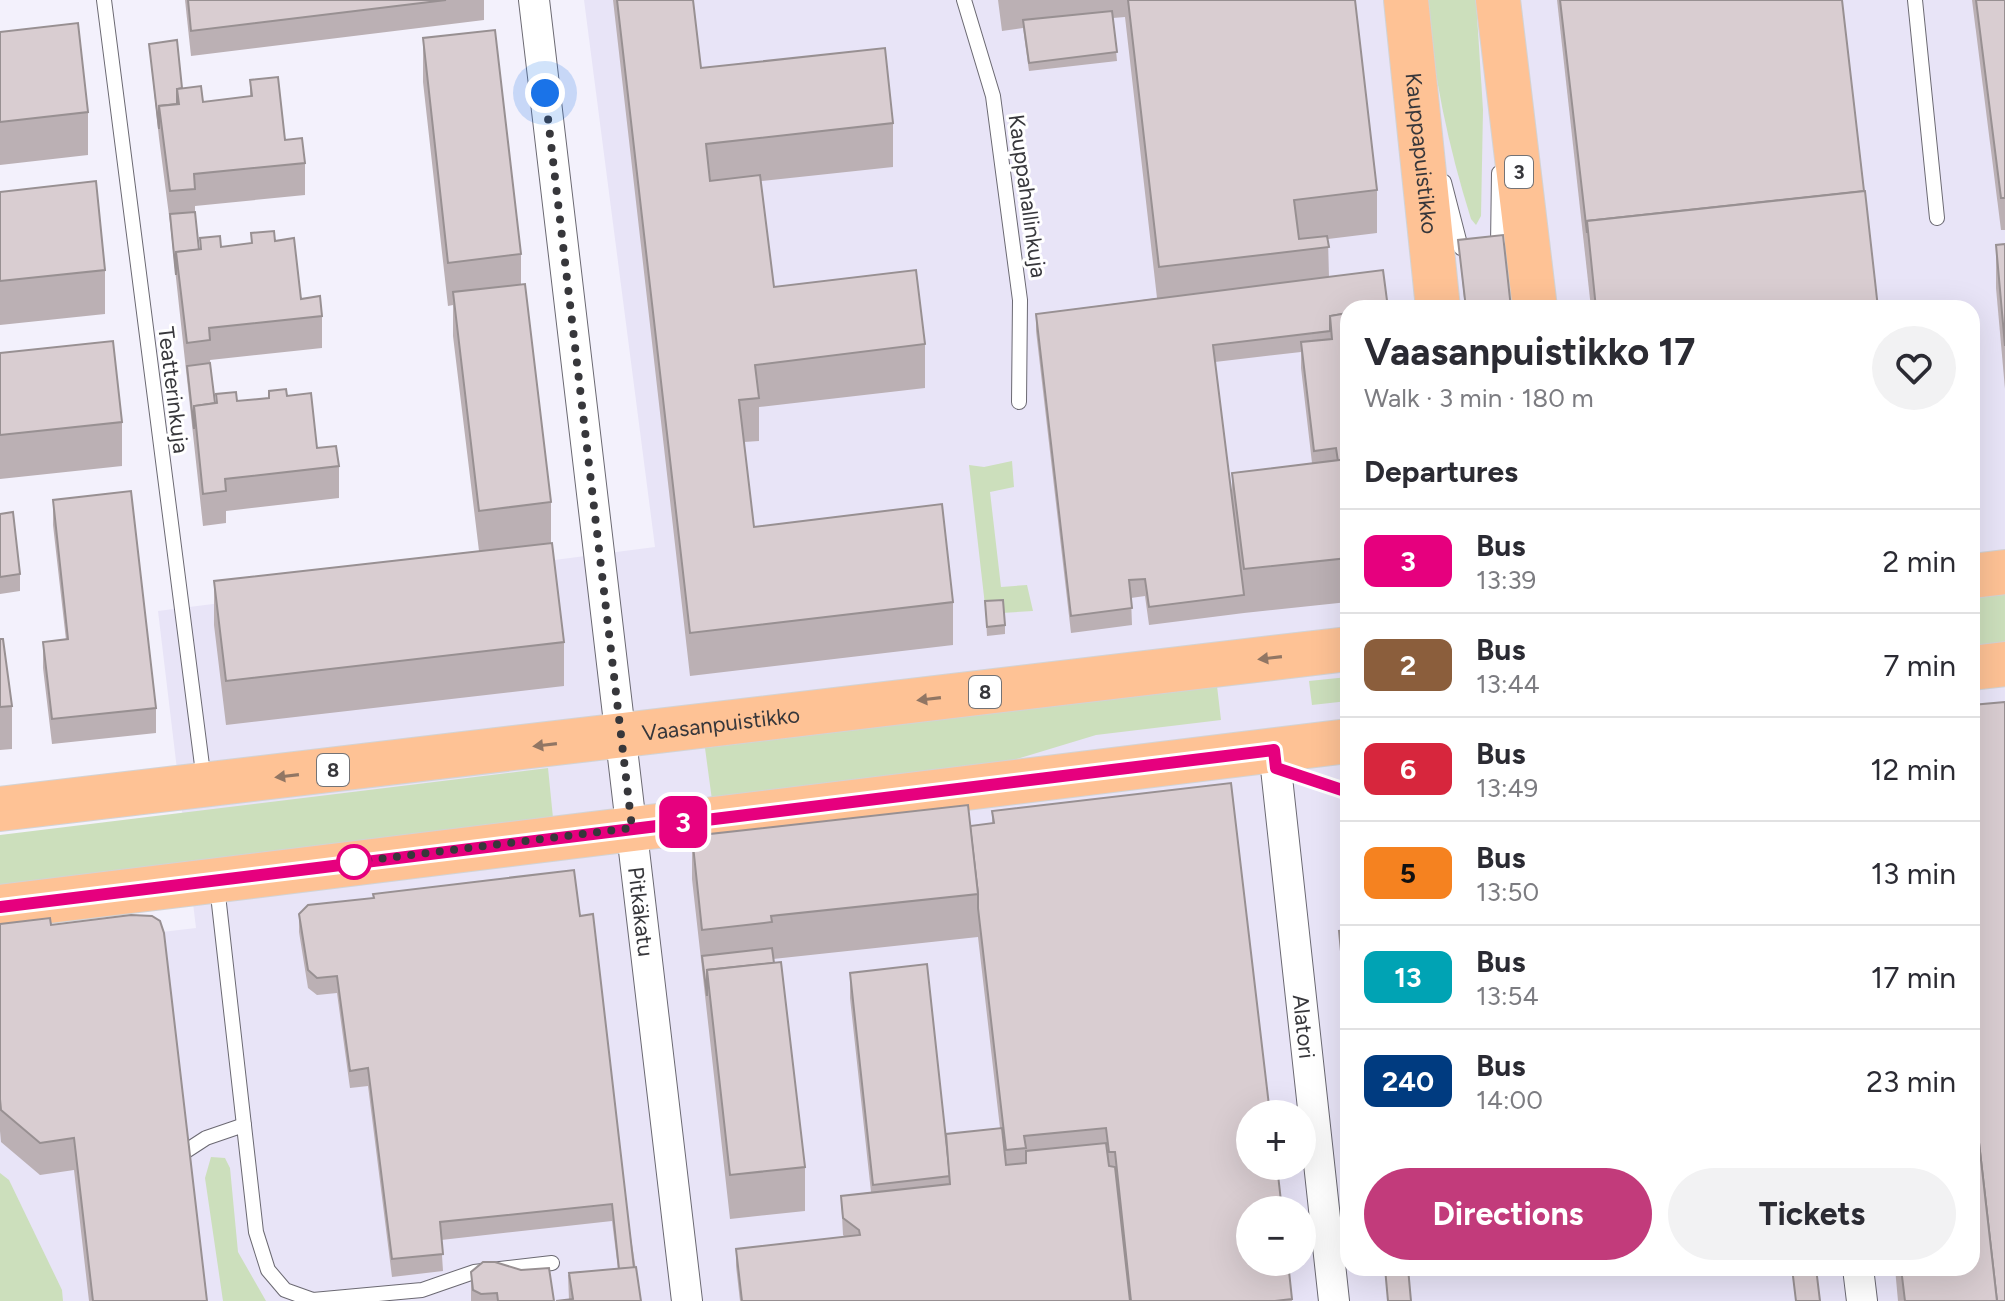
<!DOCTYPE html>
<html lang="en">
<head>
<meta charset="utf-8">
<style>
  body { margin:0; font-family:Figtree,sans-serif; background:#f2f2f3; color:#2b2b33; height:100vh; display:flex; flex-direction:column; font-size:30px; white-space:nowrap }
  * { box-sizing:border-box; margin:0 }
  p { font-size:26px; color:#7c7c81 }
  .icon { flex:none; width:44px; height:44px; fill:none; stroke:currentColor; stroke-width:2; stroke-linecap:round; stroke-linejoin:round }
  .map { position:relative; flex:1; overflow:hidden }
  .panel { position:absolute; left:1340px; top:300px; width:640px; height:976px; display:flex; flex-direction:column; background:#fff; border-radius:24px; box-shadow:0 8px 32px #0002 }
  .panel>* { flex:none }
  .badge { padding:0 16px; border-radius:12px; font-size:28px; line-height:52px }
  .buttons { position:absolute; left:1236px; top:1100px; display:grid; gap:16px }
  .buttons a { display:grid; place-items:center; width:80px; height:80px; border-radius:50%; background:#fff; box-shadow:0 8px 32px #0002; font-size:40px }
  .you { position:absolute; width:40px; height:40px; margin:-20px; border:6px solid #fff; border-radius:50%; background:#1a73e8; box-shadow:0 0 0 12px #1a73e833 }
  .map>.badge { position:absolute; translate:-50% -50%; box-shadow:0 0 0 4px #fff }
  h2 { padding:0 24px; font-size:30px; line-height:72px }
  .round { display:grid; place-items:center; flex:none; width:84px; height:84px; border-radius:42px; background:#f2f2f3 }
  .summary { display:flex; align-items:center; justify-content:space-between; height:136px; padding:0 24px }
  h1 { font-size:38px; font-weight:700; line-height:60px }
  .cta { display:flex; gap:16px; margin-top:auto; padding:16px 24px }
  .cta a { flex:1; height:92px; border-radius:48px; background:#c23b7b; color:#fff; font-size:32px; font-weight:700; line-height:92px; text-align:center }
  .cta a+a { background:#f2f2f3; color:#2b2b33 }
  ul { padding:0; list-style:none }
  li { display:flex; align-items:center; gap:24px; height:104px; padding:0 24px; border-top:2px solid #e1e1e2 }
  li div { flex:1 }
  li b { display:block; font-size:30px }
  li em { font-style:normal }
  li .badge { min-width:88px; font-weight:700; text-align:center }
  .map>svg:first-child { display:block }
</style>
</head>
<body>
<div class="map">
<svg width="2005" height="1301" viewBox="0 0 2005 1301">
  <rect width="100%" height="100%" fill="#f3f1fc"/>
  <path fill="#e8e4f7" fill-rule="evenodd" d="M584,0H2005V1301H0V951L196,928L158,611L655,547ZM1348,308H1972V1268H1348ZM1250,1114H1302V1166H1250ZM1250,1210H1302V1262H1250Z"/>
  <g fill="#ccdfbc">
    <path d="M1426,0H1476L1483,110L1481,216L1476,225L1471,219C1448,146 1434,76 1426,0Z"/>
    <polygon points="1012,461 1014,487 990,492 1001,587 1027,585 1033,611 986,614 969,465 984,467"/>
    <polygon points="2005,592 2005,642 1972,646 1972,596"/>
    <polygon points="1348,677 1348,701 1312,705 1309,681"/>
    <polygon points="1217,686 1221,720 1096,735 1010,761 712,800 705,748"/>
    <polygon points="548,768 553,818 0,886 0,835"/>
    <polygon points="211,1157 225,1158 230,1168 238,1252 266,1301 223,1301 205,1178"/>
    <polygon points="0,1173 9,1180 62,1290 63,1301 0,1301"/>
  </g>
  <g fill="none" stroke-linecap="round" stroke-linejoin="round">
    <defs>
      <g id="service">
        <polyline points="104,0 204,781"/>
        <polyline points="964,0 993,96 1020,300 1019,402"/>
        <polyline points="1915,0 1937,218"/>
        <polyline points="1444,182 1461,248"/>
        <polyline points="1498,245 1499,173"/>
        <polyline points="1276,768 1348,792"/>
        <polyline points="217,886 256,1232 268,1270 285,1290 313,1300 422,1290 474,1272 552,1263"/>
        <polyline points="186,1151 206,1138 244,1125"/>
      </g>
      <g id="minor">
        <path id="s1" d="M534,0L687,1301"/>
        <path id="s2" d="M1274,750L1334,1301"/>
        <polyline points="1858,1268 1862,1301"/>
      </g>
      <g id="primary">
        <path id="s3" d="M1406,0L1438,308"/>
        <polyline points="1498,0 1535,308"/>
        <polyline points="1972,576 2005,572"/>
        <polyline points="1972,668 2005,664"/>
        <path id="s4" d="M0,809L1348,649"/>
        <polyline points="0,907 1348,741"/>
      </g>
    </defs>
    <use href="#service" stroke="#6b6972" stroke-width="16"/>
    <use href="#minor" stroke="#6b6972" stroke-width="32"/>
    <use href="#primary" stroke="#d3d3d4" stroke-width="46"/>
    <use href="#service" stroke="#fff" stroke-width="14"/>
    <use href="#minor" stroke="#fff" stroke-width="30"/>
    <use href="#primary" stroke="#fec295" stroke-width="44"/>
  </g>
  <g fill="#bbb0b4" fill-rule="evenodd">
    <polygon points="185,0 484,0 484,20 191,56"/>
    <polygon points="613,0 693,0 701,68 893,123 893,167 761,181 774,287 925,344 925,388 759,407 759,441 744,442 754,527 953,602 953,645 690,676"/>
    <path d="M998,0H1355L1377,190V233L1328,239L1329,277L1348,308V602L1244,613L1149,625L1145,596L1131,598L1132,625L1071,633L1036,331V314L1157,298L1125,17L1113,18L1117,61L1029,71L1023,28L1002,31ZM1301,352V368L1312,463L1232,473V500L1215,362Z"/>
    <polygon points="1557,0 1842,0 1878,308 1591,308"/>
    <polygon points="1972,0 2005,0 2005,230 2001,230"/>
    <polygon points="0,32 88,112 88,155 0,165"/>
    <polygon points="423,38 521,254 521,284 551,502 551,543 564,642 564,686 226,725 214,625 214,581 479,551 453,336 453,305 448,306 423,82"/>
    <polygon points="149,44 182,88 203,102 250,96 250,80 285,140 305,163 305,195 195,206 195,212 199,250 200,250 200,238 221,247 251,243 251,233 275,241 301,299 322,316 322,348 210,360 215,403 216,403 216,394 237,401 269,398 269,391 287,396 317,448 339,466 339,498 226,511 226,523 203,526 170,223 159,138"/>
    <polygon points="0,192 105,270 105,314 0,325"/>
    <polygon points="1458,240 1511,308 1465,308"/>
    <polygon points="2005,244 2005,389 1996,288 1996,245"/>
    <polygon points="0,353 122,422 122,466 0,479"/>
    <polygon points="53,500 156,708 156,733 52,744 43,668 43,642 66,640 53,525"/>
    <polygon points="0,514 20,574 20,591 0,594"/>
    <polygon points="985,601 1005,625 1005,634 987,636"/>
    <polygon points="0,639 12,706 12,749 0,750"/>
    <polygon points="992,811 1288,1262 1292,1301 740,1301 736,1266 736,1249 845,1237 843,1235 841,1196 871,1192 850,998 850,973 946,1134 1000,1128 978,937 773,959 805,1167 805,1211 730,1219 692,879 692,836 970,826 992,823"/>
    <polygon points="373,894 580,916 641,1301 569,1300 568,1275 618,1269 612,1221 441,1240 443,1271 392,1277 368,1086 350,1088 337,993 317,995 308,988 299,932 299,914 373,899"/>
    <polygon points="0,924 51,925 207,1301 89,1301 74,1170 40,1175 1,1142 0,1131"/>
    <polygon points="1348,930 1348,1011 1346,1011 1339,931"/>
    <polygon points="1895,1268 1972,1268 2005,1301 1898,1301"/>
    <polygon points="471,1272 554,1301 471,1301"/>
  </g>
  <g fill="#d9cdd1" stroke="#989092" stroke-width="2">
    <polygon points="188,0 446,0 191,31"/>
    <polygon points="617,0 693,0 701,68 885,48 893,123 706,144 710,181 760,175 774,287 916,270 925,344 755,365 759,398 739,400 754,527 942,504 953,602 690,633"/>
    <polygon points="1128,0 1355,0 1377,190 1294,200 1299,239 1327,236 1329,247 1159,267"/>
    <polygon points="1560,0 1842,0 1864,191 1587,221 1587,233"/>
    <polygon points="1976,0 2005,0 2005,198 2001,198"/>
    <polygon points="1112,11 1117,52 1029,63 1023,20"/>
    <polygon points="78,23 88,112 0,122 0,32"/>
    <polygon points="495,30 521,254 448,263 423,38"/>
    <polygon points="177,40 182,88 177,89 177,104 159,106 159,129 149,44"/>
    <polygon points="278,77 285,140 302,138 305,163 194,174 195,189 170,191 159,106 179,104 177,89 201,86 203,102 252,96 250,80"/>
    <polygon points="96,181 105,270 0,281 0,192"/>
    <polygon points="1865,191 1878,308 1596,308 1587,221"/>
    <polygon points="195,212 199,250 176,252 176,275 170,214"/>
    <polygon points="274,231 275,241 294,238 301,299 320,296 322,316 209,328 210,340 187,343 176,252 201,249 200,238 220,236 221,247 252,243 251,233"/>
    <polygon points="1503,235 1511,308 1466,308 1458,240"/>
    <polygon points="2005,244 2005,346 1996,245"/>
    <polygon points="1383,270 1388,308 1348,308 1348,313 1330,316 1330,331 1213,345 1244,595 1149,607 1145,579 1129,580 1132,608 1071,616 1036,314"/>
    <polygon points="525,284 551,502 479,511 453,292"/>
    <polygon points="1348,313 1348,459 1338,461 1336,448 1314,451 1301,342 1332,339 1330,316"/>
    <polygon points="113,341 122,422 0,435 0,353"/>
    <polygon points="210,363 215,403 194,406 194,429 187,366"/>
    <polygon points="286,389 287,396 311,393 317,448 336,446 339,466 225,479 226,491 203,494 194,406 217,403 216,394 236,392 237,401 269,398 269,391"/>
    <polygon points="1348,459 1348,558 1244,569 1232,473"/>
    <polygon points="131,491 156,708 52,719 43,642 68,639 53,500"/>
    <polygon points="13,512 20,574 0,577 0,514"/>
    <polygon points="552,543 564,642 226,681 214,581"/>
    <polygon points="1003,600 1005,625 987,627 985,601"/>
    <polygon points="0,639 3,639 12,706 0,707"/>
    <polygon points="2005,702 2005,1301 1997,1301 1972,1081 1972,705"/>
    <polygon points="1231,783 1270,1114 1250,1114 1250,1166 1277,1166 1282,1210 1250,1210 1250,1262 1288,1262 1292,1299 1275,1301 1131,1301 1115,1152 1109,1152 1106,1128 1024,1136 1026,1148 1006,1150 978,908 978,894 970,826 994,823 992,811"/>
    <polygon points="968,805 978,894 771,916 772,922 702,930 692,836"/>
    <polygon points="574,870 580,916 593,914 634,1268 619,1269 612,1204 440,1222 443,1254 392,1259 368,1068 350,1071 337,976 317,978 308,970 299,914 308,905 374,898 373,894"/>
    <polygon points="131,915 152,916 160,921 164,933 207,1301 93,1301 74,1138 40,1143 1,1110 0,1099 0,924 50,918 51,925"/>
    <polygon points="1348,930 1348,1002 1346,1003 1339,931"/>
    <polygon points="772,948 774,963 707,970 707,996 702,956"/>
    <polygon points="781,962 805,1167 730,1175 707,970"/>
    <polygon points="927,964 950,1176 873,1185 850,973"/>
    <polygon points="1972,1081 1997,1301 1905,1301 1901,1268 1972,1268"/>
    <polygon points="1002,1128 1006,1165 1026,1163 1026,1151 1106,1143 1109,1166 1115,1167 1130,1301 742,1301 736,1249 860,1235 859,1230 843,1218 841,1196 950,1184 946,1134"/>
    <polygon points="483,1262 495,1262 521,1270 549,1268 554,1301 498,1301 497,1293 481,1294 473,1290 471,1272"/>
    <polygon points="636,1267 641,1301 556,1301 573,1299 569,1273"/>
    <polygon points="1385,1268 1408,1268 1411,1301 1388,1301"/>
    <polygon points="1792,1268 1816,1268 1820,1301 1796,1301"/>
  </g>
  <defs><path id="oneway-solid" d="M-6-.8H1V-3.2L6.5 0L1 3.2V.8H-6Z" transform="scale(2)"/></defs>
  <g fill="#917664">
    <use href="#oneway-solid" transform="translate(1270 658) rotate(173)"/>
    <use href="#oneway-solid" transform="translate(929 699) rotate(173)"/>
    <use href="#oneway-solid" transform="translate(545 745) rotate(173)"/>
    <use href="#oneway-solid" transform="translate(287 776) rotate(173)"/>
  </g>
  <g fill="none" stroke-linecap="round" stroke-linejoin="round">
    <defs>
      <polyline id="line" points="0,907 1274,750 1276,768 1348,792"/>
    </defs>
    <use href="#line" stroke="#fff" stroke-width="18"/>
    <use href="#line" stroke="#e6007e" stroke-width="12"/>
    <polyline stroke="#37373b" stroke-width="8" stroke-dasharray="0 14.4" points="354,862 632,828 545,93"/>
  </g>
  <circle fill="#fff" stroke="#e6007e" stroke-width="4" cx="354" cy="862" r="16"/>
  <g text-anchor="middle" stroke-width="6" stroke-linejoin="round" paint-order="stroke">
    <g fill="#fff" stroke="#737376" stroke-width="2">
      <rect x="1505" y="156" width="28" height="32" rx="6"/>
      <rect x="969" y="676" width="32" height="32" rx="6"/>
      <rect x="317" y="754" width="32" height="32" rx="6"/>
    </g>
    <g font-size="20" font-weight="bold" fill="#37373b">
      <text x="1519" y="179">3</text>
      <text x="985" y="699">8</text>
      <text x="333" y="777">8</text>
    </g>
    <g font-size="22" fill="#37373b" stroke="#fff">
      <text dy="8" stroke="none"><textPath href="#s3" startOffset="154">Kauppapuistikko</textPath></text>
      <text transform="translate(1028 196) rotate(82)" y="8">Kauppahallinkuja</text>
      <text transform="translate(174 390) rotate(83)" y="8">Teatterinkuja</text>
      <text dy="8" stroke="none"><textPath href="#s4" startOffset="726">Vaasanpuistikko</textPath></text>
      <text dy="8" stroke="none"><textPath href="#s1" startOffset="918">Pitkäkatu</textPath></text>
      <text dy="8" stroke="none"><textPath href="#s2" startOffset="278">Alatori</textPath></text>
    </g>
  </g>
</svg>
<div class="buttons">
<a>+</a>
<a>−</a>
</div>
<div class="you" style="left:545px;top:93px"></div>
<b class="badge" style="left:683px;top:822px;background:#e6007e;color:#fff">3</b>
<section class="panel">
<div class="summary"><div><h1>Vaasanpuistikko 17</h1><p>Walk · 3 min · 180 m</p></div><a class="round"><svg class="icon" aria-label="heart" viewBox="0 0 24 24"><path d="M12 20l-8-8c-3-5 5-10 8-4 3-6 11-1 8 4z"/></svg></a></div>
<h2>Departures</h2>
<ul>
<li><span class="badge" style="background:#e6007e;color:#fff">3</span><div><b>Bus</b><p>13:39</p></div><em>2 min</em></li>
<li><span class="badge" style="background:#8b5e3c;color:#fff">2</span><div><b>Bus</b><p>13:44</p></div><em>7 min</em></li>
<li><span class="badge" style="background:#d7263d;color:#fff">6</span><div><b>Bus</b><p>13:49</p></div><em>12 min</em></li>
<li><span class="badge" style="background:#f58220;color:#111">5</span><div><b>Bus</b><p>13:50</p></div><em>13 min</em></li>
<li><span class="badge" style="background:#00a3b4;color:#fff">13</span><div><b>Bus</b><p>13:54</p></div><em>17 min</em></li>
<li><span class="badge" style="background:#003b80;color:#fff">240</span><div><b>Bus</b><p>14:00</p></div><em>23 min</em></li>
</ul>
<div class="cta"><a>Directions</a><a>Tickets</a></div>
</section>
</div>
</body>
</html>
